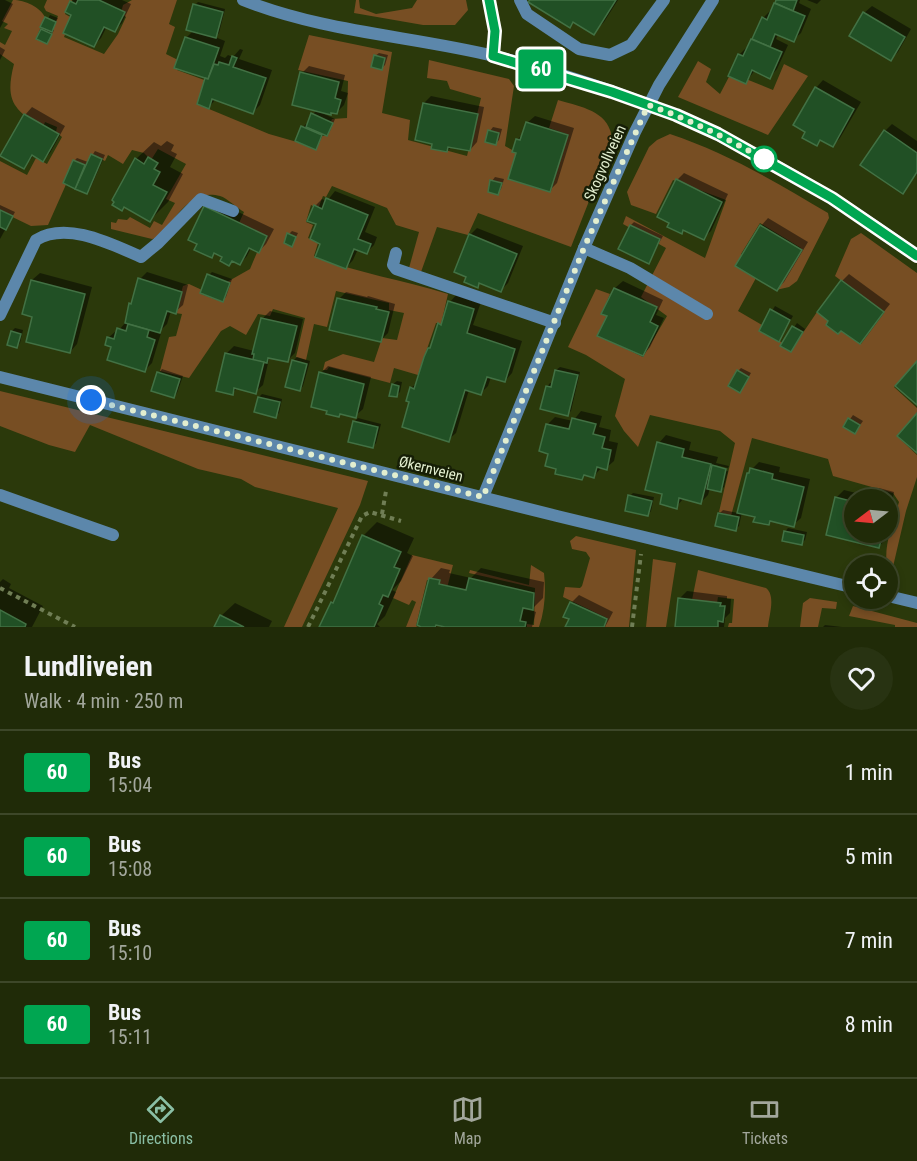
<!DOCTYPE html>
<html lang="en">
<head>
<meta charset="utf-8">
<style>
  body { margin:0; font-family:"Roboto Condensed",sans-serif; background:#283312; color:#f1f3f6; height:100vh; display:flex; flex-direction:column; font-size:22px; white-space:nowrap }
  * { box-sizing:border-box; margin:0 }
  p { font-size:20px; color:#a2a79c }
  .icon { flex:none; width:33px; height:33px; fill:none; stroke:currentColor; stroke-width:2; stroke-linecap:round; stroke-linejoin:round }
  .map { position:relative; height:627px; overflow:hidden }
  .drawer { display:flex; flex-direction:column; background:#202b08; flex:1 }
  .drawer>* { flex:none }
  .badge { padding:0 12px; border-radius:4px; font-size:21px; line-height:39px }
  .needle { width:39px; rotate:254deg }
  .buttons { position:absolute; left:844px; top:489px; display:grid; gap:12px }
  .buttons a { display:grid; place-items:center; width:54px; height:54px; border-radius:50%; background:#202b08; box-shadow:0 3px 9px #0003,0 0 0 2px #3d4729; font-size:30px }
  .you { position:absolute; width:30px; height:30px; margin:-15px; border:4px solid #fff; border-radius:50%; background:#1a73e8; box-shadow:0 0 0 9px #1a73e833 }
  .map>.badge { position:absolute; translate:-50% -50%; box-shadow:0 0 0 3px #fff }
  .round { display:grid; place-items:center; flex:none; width:63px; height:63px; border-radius:32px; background:#283312 }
  .head { display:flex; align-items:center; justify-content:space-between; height:102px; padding:0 24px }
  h1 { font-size:28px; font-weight:700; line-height:45px }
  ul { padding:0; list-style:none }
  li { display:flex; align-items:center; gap:18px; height:84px; padding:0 24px; border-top:2px solid #3d4729 }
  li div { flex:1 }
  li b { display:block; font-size:22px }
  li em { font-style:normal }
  li .badge { min-width:66px; font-weight:700; text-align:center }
  .tab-bar { display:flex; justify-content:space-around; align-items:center; height:84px; border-top:2px solid #3d4729; background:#202b08; font-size:16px; color:#a2a79c }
  .tab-bar a { display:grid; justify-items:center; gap:3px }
  .tab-bar .on { color:#8abfa5 }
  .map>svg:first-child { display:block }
</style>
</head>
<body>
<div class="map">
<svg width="917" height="627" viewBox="0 0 917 627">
  <rect width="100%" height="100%" fill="#2b390b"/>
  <g fill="#774e23">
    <path d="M13,0C25,0 40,7 45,17L36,39L47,44L58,16L46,11L44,7L47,0H72L65,14L72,18L64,37L104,54L118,34L126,17L121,13L123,5L132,0H177L169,24L175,27L166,54L180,61L177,70L207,81L197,104L269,134L297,142L316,150L322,136H326L332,119L347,118L348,81L298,70L309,35L392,52L382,113L410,120L408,140L467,156L481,98L450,89L447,81L427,78L429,60L509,79L514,86L505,146L516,152L509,178L551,191L567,134L549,128L558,100C575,105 604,110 610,130C612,134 611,140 611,145L571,247L478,213L468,235L437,227L421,272L409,268L419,232L396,225L387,208L332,186L326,197L323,196L318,209L311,205L306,222L313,225L308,238L318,243L314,256C357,273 403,280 448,294L441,324L436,323L418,375L394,368L390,383L329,367L327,370H323L325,362L343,354L374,362L382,338L397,340L404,313L389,310V303L336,291L327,327L314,324L306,360L296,357L305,318L273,309L270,316L258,314L246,335L230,326L221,331L189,378L160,371L169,337L176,336L182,314L175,313L183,286L189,284L202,290L201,294L220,301L227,282L250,269L264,236L239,223L244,212C237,208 227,198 220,196C191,188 175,218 161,237L152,239L111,229V222L116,223L118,219L127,220L130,217L150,228L154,221L162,225L175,203L166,199L186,164L158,149L151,160L144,153L132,150L123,164L108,155L105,161L93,155L87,168L76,162L48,225L31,226L0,211V161L27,175L36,158L47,164L62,137L56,132L57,127L45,122L43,127C12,110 5,99 14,64L0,54V42L5,45L12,31L4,28L8,24L2,21Z"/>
    <polygon points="356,0 359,0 360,8 376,14 412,8 417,0 466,0 468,10 455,25 423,25 354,13"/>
    <polygon points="698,61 711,69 706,82 720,94 731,73 773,90 784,64 808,76 768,135 678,97"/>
    <path d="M670,134C727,153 778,183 828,213L829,218L797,281L789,287L776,290L801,248L760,223L741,254L756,278L738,311L762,325L778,340L792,349L817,312L861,344L884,313L835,276L851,239L861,233L917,273V362L894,387L917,408V413L897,436L917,455V477L906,511L892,571L888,569C882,549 893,523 899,502L893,493L833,476L828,459L752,438L731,516L719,512L735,443L720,431L650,415L638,447L624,431L615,416L625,379L586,355L568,347L596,289L610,294L602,313L607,315L598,335L643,357L667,316L641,297L666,248L623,224L626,216L705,258L726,200L673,180L656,214L631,205L627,192L649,147L657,140Z"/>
    <polygon points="0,391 368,481 360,505 302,627 284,627 338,508 255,487 241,479 198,469 90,425 75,452 49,445 0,426"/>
    <polygon points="576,536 636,550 629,627 604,627 607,618 563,597 565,587 580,588 582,586 590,558 586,552 572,549 570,541"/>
    <polygon points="412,555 453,565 447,588 437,585 437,582 427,580 416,626 418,627 406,627 416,602 412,600 409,605 393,598"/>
    <polygon points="653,559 676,563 666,627 646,627"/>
    <path d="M531,565L544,573C546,591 545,610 539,627H527V624L534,625L535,588L469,573L470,570L529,585Z"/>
    <path d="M698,570L766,588C776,596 769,615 768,627H728L729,623H732L734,599L718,597L717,603L692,600Z"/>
    <polygon points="810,598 837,602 836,609 822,608 818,627 800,627 803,603"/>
    <polygon points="853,606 917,623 917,627 895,627 895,625 849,616"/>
  </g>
  <g fill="#0007">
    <polygon points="0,0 5,0 13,4 0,28"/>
    <polygon points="73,0 122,0 131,4 122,23 115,30 107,26 101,38 94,45 73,14 71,2"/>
    <polygon points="531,0 618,0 604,22 593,33 574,21 569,26"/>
    <polygon points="778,0 800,0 799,3 811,9 801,33 793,40 778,34 776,39 788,45 777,69 770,77 755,70 746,82 730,75 739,55 747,47 749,48 763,18 770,11 772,12"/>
    <polygon points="807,0 821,0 817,4"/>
    <polygon points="198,2 225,9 219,33 215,37 225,41 220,56 225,58 228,55 233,57 240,49 243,50 239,59 272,70 260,105 253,112 216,99 209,107 207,77 186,38 193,31 195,5"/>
    <polygon points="872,6 911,29 898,52 891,59 864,13"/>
    <polygon points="50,15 58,18 52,29 54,30 50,38 47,42 42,30"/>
    <polygon points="0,47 5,50 0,60"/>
    <polygon points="379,53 388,55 385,65 382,68 375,56"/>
    <polygon points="309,66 345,75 341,91 348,93 344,105 337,112 323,112 322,113 335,119 330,131 327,135 324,133 316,148 303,127 306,124 308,125 313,114 317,110 302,73"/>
    <polygon points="823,80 861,102 840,138 832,146 821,139 817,144 816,88"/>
    <polygon points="431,96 484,107 477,142 470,150 452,146 447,151 434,142 424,103"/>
    <polygon points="32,107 65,126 50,153 43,160 34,155 24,167 25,115"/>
    <polygon points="535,116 574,128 557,183 550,190 518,152 517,140 524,133 527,123"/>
    <polygon points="892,124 917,141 917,174 903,192 885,131"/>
    <polygon points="493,127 502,129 499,140 496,143 490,131"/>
    <polygon points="167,141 174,145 171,151 177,154 170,167 183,174 168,202 150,220 125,206 122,209 136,159 154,142 161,146"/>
    <polygon points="95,151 105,155 90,189 87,192 65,182 74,161 77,158 88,162"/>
    <polygon points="684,173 728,194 711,231 703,238 684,229 681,232 677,180"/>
    <polygon points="495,177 504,179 501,189 498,193 492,181"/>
    <polygon points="335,191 375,207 365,232 377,237 374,245 367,252 358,249 353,260 346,268 322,243 315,206 322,199 327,201"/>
    <polygon points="213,200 274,229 266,244 259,251 251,248 247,256 240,264 233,260 229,264 224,256 216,252 212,256 199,244 190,240"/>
    <polygon points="0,205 15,212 0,239"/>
    <polygon points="768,218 808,242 784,282 777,289 761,226"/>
    <polygon points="634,222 663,236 648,262 631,225"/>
    <polygon points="477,228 523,246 508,283 501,290 481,282 477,286 470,235"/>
    <polygon points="292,231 298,233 292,245 289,234"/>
    <polygon points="147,272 188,285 183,305 175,312 171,311 167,324 159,332 161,333 152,363 145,370 113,346 108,338 116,331 118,331 126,322 140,279"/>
    <polygon points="212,272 232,279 226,297 223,300 209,275"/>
    <polygon points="40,273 92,287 77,344 70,352 34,316 24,313 32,280"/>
    <polygon points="849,274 890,304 860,342 842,281"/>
    <polygon points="623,281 663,300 656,315 664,318 650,347 643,355 609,315 603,313 615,288"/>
    <polygon points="346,292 367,297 368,296 395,304 388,333 380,341 339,299"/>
    <polygon points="457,294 481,302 473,325 522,341 512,373 505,381 491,377 488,386 481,393 469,390 456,433 448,440 411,401 411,388 418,382 429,349 433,344 450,302"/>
    <polygon points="775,306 793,316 782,336 761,330"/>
    <polygon points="270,311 303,319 295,353 287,361 272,357 269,359 263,385 255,392 238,388 232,393 226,354 234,346 254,351 263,318"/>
    <polygon points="797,323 805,329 791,350 782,345"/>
    <polygon points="15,328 23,330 20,343 16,346 12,331"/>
    <polygon points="297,357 310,361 303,386 300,390 293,361"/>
    <polygon points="328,366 371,377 363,409 355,416 321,373"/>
    <polygon points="560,367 580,372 571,411 567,414 547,387 550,383 553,384 556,370"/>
    <polygon points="741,368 751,373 740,391 738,371"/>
    <polygon points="162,369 183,376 177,393 174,397 159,373"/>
    <polygon points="397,381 402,382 400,392 396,396 393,384"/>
    <polygon points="262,394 282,399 279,413 275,416 259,397"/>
    <polygon points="581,411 602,416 599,427 611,430 609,441 618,443 614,461 606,468 602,467 594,476 586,474 582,479 558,467 550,452 547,425 555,417 573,421"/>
    <polygon points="853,415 863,421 855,432 845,426"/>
    <polygon points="358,418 381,424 376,443 373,447 354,422"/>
    <polygon points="666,435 691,442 689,450 718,457 716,463 729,466 728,468 715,465 715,468 728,471 724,487 720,491 710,488 708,495 701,502 684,498 676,507 664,493 659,443"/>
    <polygon points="759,462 780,467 779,472 810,479 801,518 793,525 773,520 769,524 756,516 742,512 739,526 736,529 717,525 720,513 723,510 738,513 748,473"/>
    <polygon points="879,488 894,492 892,502 895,502 888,531 888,500 855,500 855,532 888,532 886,539 879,546 828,534 836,498 844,490 872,497"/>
    <polygon points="633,493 654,497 651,511 648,515 630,496"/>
    <polygon points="377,522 414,538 407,553 413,556 401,581 392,590 396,592 385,616 377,624 380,627 322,627 332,602 337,597 364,535"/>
    <polygon points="788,528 807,532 805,540 802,543 785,532"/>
    <polygon points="441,568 450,570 449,573 471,578 481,568 544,582 543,598 531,610 536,612 532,627 447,627 439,624 436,627 424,627 431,579"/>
    <polygon points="3,579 11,584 9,588 43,606 32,627 0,627 0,582"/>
    <polygon points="687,591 727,596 727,599 731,599 730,613 725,618 724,627 676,627 680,598"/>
    <polygon points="579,595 613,612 605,627 567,627 571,619 571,603"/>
    <polygon points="235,603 272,621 269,627 216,627 221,616"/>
    <polygon points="825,625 842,627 823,627"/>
  </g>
  <g fill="#215025" stroke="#427144" stroke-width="1.5">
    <polygon points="78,0 99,0 125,12 115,32 104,27 94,47 63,33 71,15 65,12 70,1 76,4"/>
    <polygon points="530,0 616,0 594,35 573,22 570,28 528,2"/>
    <polygon points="776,0 797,0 793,11 775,3"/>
    <polygon points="774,3 805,16 794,42 775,34 770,47 752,39 762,17 767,20"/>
    <polygon points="193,4 223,12 216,38 186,30"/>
    <polygon points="863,12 905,37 891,61 849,36"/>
    <polygon points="45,17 56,22 52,32 40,27"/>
    <polygon points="41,29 52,34 47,44 36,39"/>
    <polygon points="185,37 219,48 208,79 174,68"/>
    <polygon points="751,39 782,52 770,79 752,70 746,84 728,76 738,54 743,56"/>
    <polygon points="374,55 385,58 382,70 371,67"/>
    <polygon points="232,56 237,58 233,67 266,78 253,114 212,99 209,109 197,104 205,78 208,79 214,64 218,65 219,62 229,65"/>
    <polygon points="300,72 339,82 335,98 341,100 337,114 331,113 331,115 292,105"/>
    <polygon points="815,87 854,109 833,147 820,140 817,146 802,138 805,132 793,125"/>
    <polygon points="423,103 478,114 470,151 448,147 447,152 431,149 432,144 415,140"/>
    <polygon points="311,113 333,123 327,136 306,127"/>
    <polygon points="24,114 59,134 43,162 32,155 24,169 0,156"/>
    <polygon points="526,122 568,135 550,192 508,179 516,153 512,152 516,139 520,140"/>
    <polygon points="301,126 322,135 316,150 295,141"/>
    <polygon points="488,130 499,133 496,145 485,142"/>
    <polygon points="884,130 917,153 917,172 903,194 860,165"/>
    <polygon points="91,154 102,159 87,194 75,189"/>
    <polygon points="148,157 158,163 154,169 160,172 153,185 167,192 150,222 124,207 122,211 112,205 114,202 112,200 135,158 144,164"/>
    <polygon points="73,160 85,165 75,189 63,183"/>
    <polygon points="676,179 722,202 704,240 683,230 682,234 667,227 669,223 657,217"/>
    <polygon points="490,180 502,183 498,195 488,192"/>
    <polygon points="326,198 368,215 358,239 371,244 367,254 354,249 346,269 315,257 320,244 310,239 316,224 307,221 314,205 322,209"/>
    <polygon points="204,206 267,236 259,253 249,248 240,265 232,261 229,266 220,261 222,257 214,253 212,258 194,250 197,244 188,240"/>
    <polygon points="0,210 13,216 6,230 0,227"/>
    <polygon points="630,225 660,239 649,264 618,249"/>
    <polygon points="760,225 802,250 777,291 735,266"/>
    <polygon points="287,233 296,237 292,247 284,243"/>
    <polygon points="469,234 517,254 501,292 479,283 478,288 464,282 466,277 454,272"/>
    <polygon points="207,274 230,283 223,302 200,293"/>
    <polygon points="138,278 182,292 176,314 167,311 160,333 125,323 129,303 131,304"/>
    <polygon points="31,280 85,294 70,353 26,342 32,317 22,314"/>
    <polygon points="841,280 884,312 860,344 841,331 838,334 826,325 828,321 817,312"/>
    <polygon points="614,288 657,307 650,322 658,326 643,356 597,336 607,316 601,314"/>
    <polygon points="337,298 377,307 376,309 389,312 381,342 329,330"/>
    <polygon points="448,301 474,309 467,333 515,349 505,382 487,377 481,395 465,390 449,442 402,427 409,402 406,401 410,387 414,389 424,357 428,348 430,348 438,323 441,325"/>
    <polygon points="770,309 790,320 779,342 759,331"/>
    <polygon points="261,318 297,326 288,362 268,358 267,363 253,360 254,354 252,354"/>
    <polygon points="128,324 149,330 147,337 155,340 145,372 107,360 111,347 105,345 107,337 114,339 117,328 126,331"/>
    <polygon points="792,326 803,332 791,352 780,346"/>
    <polygon points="11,331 21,334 17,348 7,345"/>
    <polygon points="225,353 264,362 256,394 234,388 233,395 216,391"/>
    <polygon points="292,360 307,364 300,391 285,387"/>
    <polygon points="917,361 917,405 895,386"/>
    <polygon points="555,370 578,375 568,416 540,409 546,386 551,387"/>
    <polygon points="737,370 749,377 740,393 728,386"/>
    <polygon points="157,372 180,379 174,398 151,391"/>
    <polygon points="319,372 364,384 356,418 340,414 339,417 326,414 327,411 311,407"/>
    <polygon points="392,384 399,386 397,397 389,396"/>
    <polygon points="258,397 280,402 276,418 254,412"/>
    <polygon points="917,413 917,453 897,436"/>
    <polygon points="572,418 596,424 593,434 605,437 602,448 611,450 607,470 597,467 594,478 584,475 582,480 555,474 556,469 545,466 548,454 539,451 546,424 569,429"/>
    <polygon points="848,418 860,425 855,434 843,427"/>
    <polygon points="353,421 378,427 373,448 348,442"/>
    <polygon points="657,442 684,449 682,457 711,464 701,504 679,498 677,509 660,504 662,494 645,490"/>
    <polygon points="712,465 726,469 721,492 707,489"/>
    <polygon points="750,468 773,474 772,479 804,487 794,527 770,521 769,525 753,522 755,517 737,513 747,473 749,473"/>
    <polygon points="628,495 652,501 648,516 625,511"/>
    <polygon points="835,497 855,502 855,532 883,532 879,548 826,535"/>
    <polygon points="718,513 739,517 736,531 715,526"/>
    <polygon points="784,531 804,535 802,545 782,541"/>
    <polygon points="362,535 401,552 394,567 400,569 388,597 383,595 379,604 383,606 374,627 319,627 331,602 333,603"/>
    <polygon points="429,578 440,580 439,584 466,590 469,578 534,593 533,610 523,608 520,621 526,622 525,627 445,627 436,625 435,627 421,627 417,625"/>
    <polygon points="678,598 721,603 720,606 725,606 723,622 718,621 718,627 675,627"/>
    <polygon points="570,602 607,619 604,627 565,627 569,619 563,617"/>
    <polygon points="0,610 26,624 25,627 0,627"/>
    <polygon points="220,615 244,627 214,627"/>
  </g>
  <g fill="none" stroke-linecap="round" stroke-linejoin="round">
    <g stroke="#707e55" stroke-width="4" stroke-dasharray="4.5 4.5" stroke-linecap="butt">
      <polyline points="382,514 386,491"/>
      <polyline points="0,588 75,627"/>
      <polyline points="308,627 362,516 370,512 401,521"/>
      <polyline points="632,627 641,554"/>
    </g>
    <g stroke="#5c87ab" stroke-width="12">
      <polyline points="520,0 527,14 579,49 610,55 631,45 664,0"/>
      <polyline points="584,248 630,268 707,314"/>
      <polyline points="396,253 393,265 396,269 555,323"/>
      <path d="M0,315L36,240C67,221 111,244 141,257L158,243L201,199L233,211"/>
      <polyline points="0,495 113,535"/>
    </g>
    <g stroke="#5c87ab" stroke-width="12">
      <path d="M243,0C323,32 411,36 494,56C555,71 617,92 675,115C703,126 730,141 756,155C813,185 866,218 917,256"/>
      <polyline points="489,0 495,31 493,56"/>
      <polyline points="483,497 584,248 635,132 659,85 713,0"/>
    </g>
    <g stroke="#5c87ab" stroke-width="12">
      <polyline points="0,377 557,516 855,588"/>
      <polyline points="888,596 917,603"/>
    </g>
  </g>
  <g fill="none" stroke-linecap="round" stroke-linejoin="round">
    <defs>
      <polyline id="line" points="489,0 495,31 493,56 612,92 676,115 718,134 832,198 917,256"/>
    </defs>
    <use href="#line" stroke="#fff" stroke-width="14"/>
    <use href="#line" stroke="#00a651" stroke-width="9"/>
    <path stroke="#e2eecf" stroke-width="6" stroke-dasharray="0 10.8" d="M91,400L483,497L584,248L648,105C689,119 726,138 764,159"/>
  </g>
  <circle fill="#fff" stroke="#00a651" stroke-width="3" cx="764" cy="159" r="12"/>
  <g text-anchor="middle" stroke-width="5" stroke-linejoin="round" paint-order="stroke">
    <g font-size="15" fill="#e2eecf" stroke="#161e06">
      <text transform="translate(605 163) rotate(-66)" y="5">Skogvollveien</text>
      <text transform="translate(431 469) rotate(14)" y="5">Økernveien</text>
    </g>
  </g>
</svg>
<div class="buttons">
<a><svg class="needle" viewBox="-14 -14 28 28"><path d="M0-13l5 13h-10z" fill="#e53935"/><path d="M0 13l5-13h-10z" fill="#a2a79c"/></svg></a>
<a><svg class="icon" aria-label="locate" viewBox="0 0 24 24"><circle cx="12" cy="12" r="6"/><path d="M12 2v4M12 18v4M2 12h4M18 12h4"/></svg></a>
</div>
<div class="you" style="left:91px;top:400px"></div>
<b class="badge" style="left:541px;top:69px;background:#00a651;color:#fff">60</b>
</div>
<section class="drawer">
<div class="head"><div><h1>Lundliveien</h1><p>Walk · 4 min · 250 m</p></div><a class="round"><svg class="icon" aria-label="heart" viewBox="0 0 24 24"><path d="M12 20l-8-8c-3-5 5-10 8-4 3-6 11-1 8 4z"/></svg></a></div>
<ul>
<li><span class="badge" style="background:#00a651;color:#fff">60</span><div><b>Bus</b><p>15:04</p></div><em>1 min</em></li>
<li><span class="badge" style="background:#00a651;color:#fff">60</span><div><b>Bus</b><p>15:08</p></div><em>5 min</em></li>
<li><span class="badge" style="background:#00a651;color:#fff">60</span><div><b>Bus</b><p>15:10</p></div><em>7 min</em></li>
<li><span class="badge" style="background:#00a651;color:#fff">60</span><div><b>Bus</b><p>15:11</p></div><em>8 min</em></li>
</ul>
</section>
<nav class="tab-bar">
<a class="on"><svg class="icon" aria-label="directions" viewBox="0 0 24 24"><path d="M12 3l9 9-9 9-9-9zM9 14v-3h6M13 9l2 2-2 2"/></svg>Directions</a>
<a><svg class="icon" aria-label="map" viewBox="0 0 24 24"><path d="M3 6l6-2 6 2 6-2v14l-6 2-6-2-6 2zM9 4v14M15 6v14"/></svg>Map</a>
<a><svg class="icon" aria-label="tickets" viewBox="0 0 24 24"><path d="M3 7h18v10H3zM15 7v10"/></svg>Tickets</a>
</nav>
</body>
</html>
